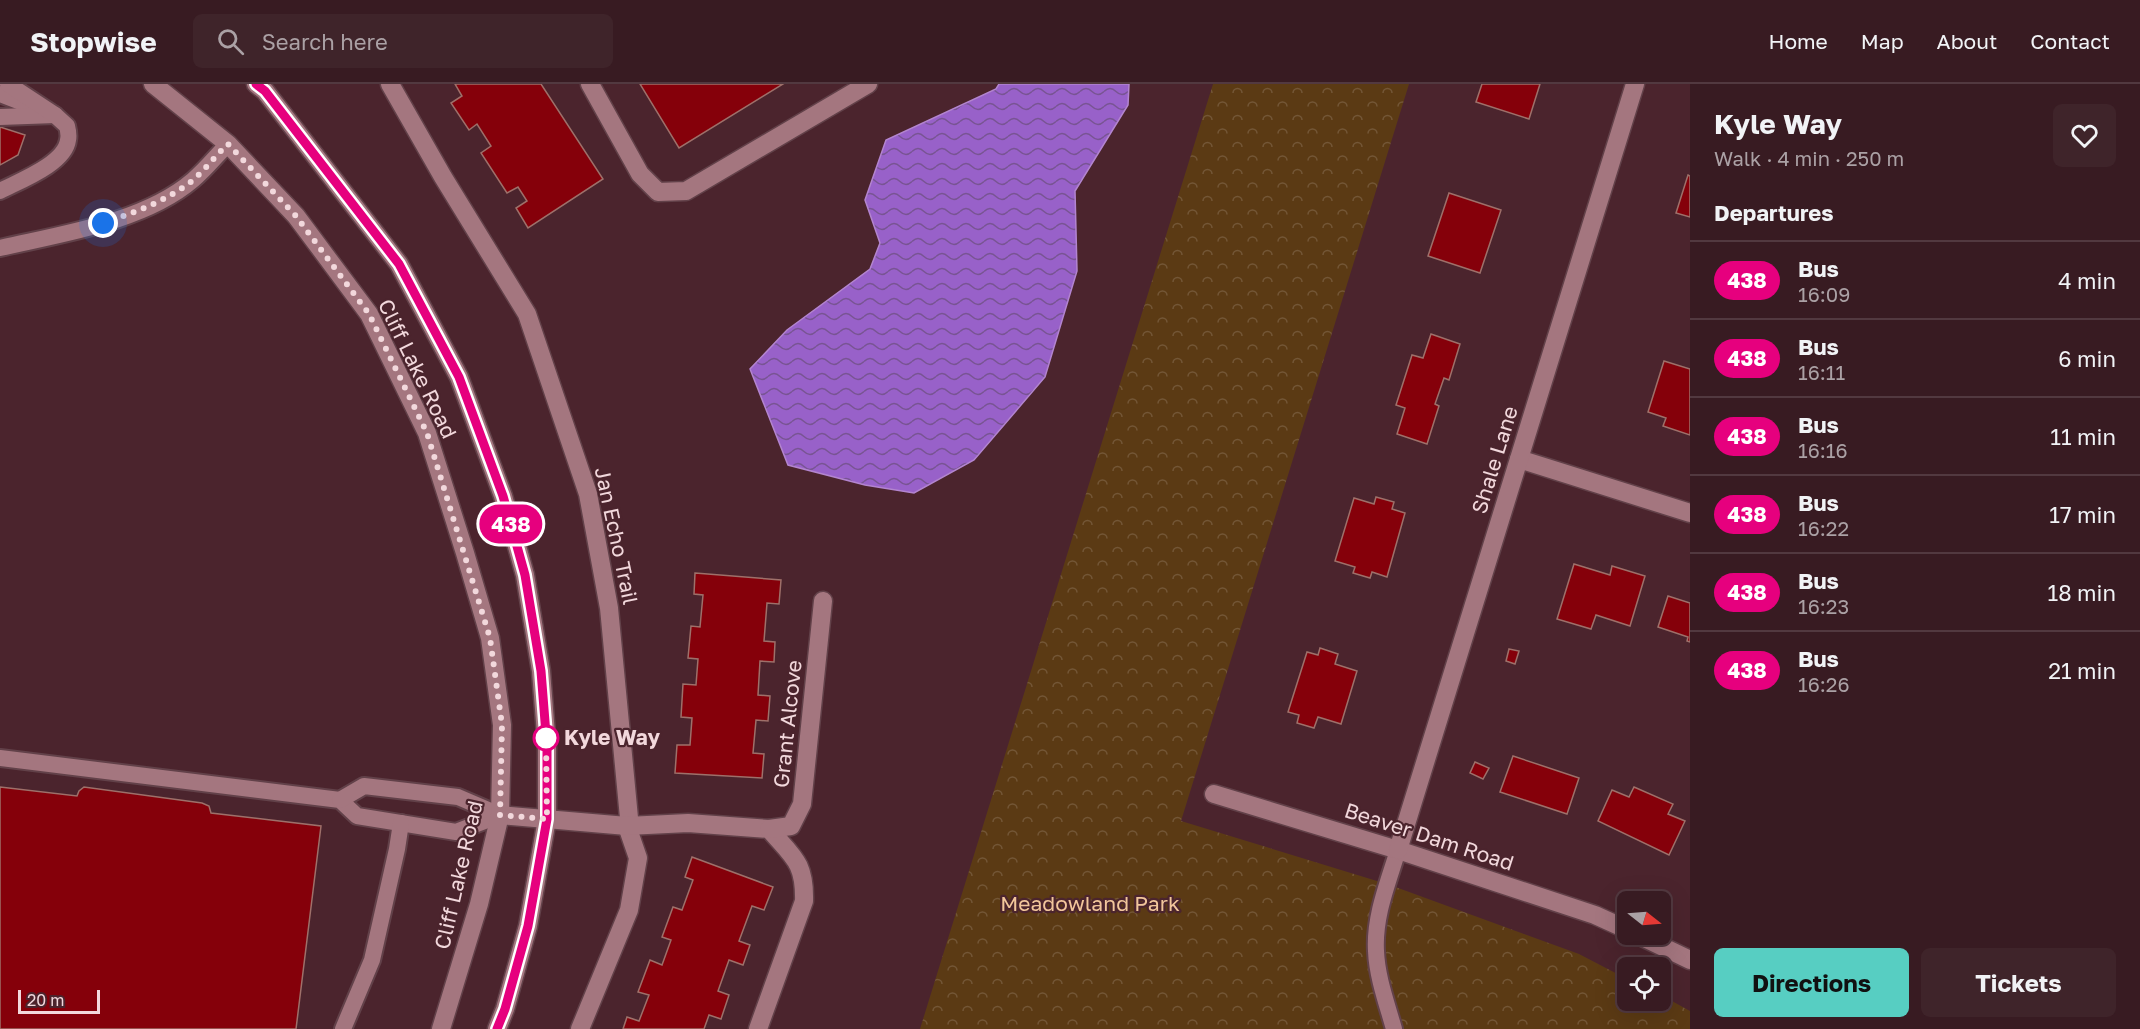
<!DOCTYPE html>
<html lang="en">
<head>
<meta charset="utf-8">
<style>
  body { margin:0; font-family:"Golos Text",sans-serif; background:#3f242a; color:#f1f3f6; height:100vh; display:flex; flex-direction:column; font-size:22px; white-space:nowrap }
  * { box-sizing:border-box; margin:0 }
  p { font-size:20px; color:#aba1a5 }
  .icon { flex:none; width:33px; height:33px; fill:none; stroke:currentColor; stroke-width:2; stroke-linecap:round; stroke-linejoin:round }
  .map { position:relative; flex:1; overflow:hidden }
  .drawer { display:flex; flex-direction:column; background:#381b22; width:450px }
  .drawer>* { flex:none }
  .badge { padding:0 12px; border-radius:20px; font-size:21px; line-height:39px }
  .needle { width:39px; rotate:107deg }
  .tools { position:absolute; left:1617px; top:807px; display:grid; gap:12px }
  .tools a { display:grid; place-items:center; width:54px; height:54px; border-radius:9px; background:#381b22; box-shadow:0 6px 24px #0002,0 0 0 2px #523940; font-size:30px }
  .scale { position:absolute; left:18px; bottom:15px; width:82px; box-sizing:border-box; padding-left:6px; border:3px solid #f2d8dc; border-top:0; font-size:16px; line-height:21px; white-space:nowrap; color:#f2d8dc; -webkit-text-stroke:4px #4b242d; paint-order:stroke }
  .you { position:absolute; width:30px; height:30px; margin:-15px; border:4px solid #fff; border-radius:50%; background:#1a73e8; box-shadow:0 0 0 9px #1a73e833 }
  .map>.badge { position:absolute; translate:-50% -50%; box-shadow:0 0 0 3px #fff }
  h2 { padding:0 24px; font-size:22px; line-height:54px }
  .round { display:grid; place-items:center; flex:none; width:63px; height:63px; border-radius:9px; background:#3f242a }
  .summary { display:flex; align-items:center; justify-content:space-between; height:102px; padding:0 24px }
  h1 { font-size:28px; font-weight:700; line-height:45px }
  .primary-button { display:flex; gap:12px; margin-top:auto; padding:12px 24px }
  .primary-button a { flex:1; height:69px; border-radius:9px; background:#57cec2; color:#111; font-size:24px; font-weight:700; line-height:69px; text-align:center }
  .primary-button a+a { background:#3f242a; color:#f1f3f6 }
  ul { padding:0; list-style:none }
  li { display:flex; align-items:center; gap:18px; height:78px; padding:0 24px; border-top:2px solid #523940 }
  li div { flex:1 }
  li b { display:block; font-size:22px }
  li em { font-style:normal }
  li .badge { min-width:66px; font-weight:700; text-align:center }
  header { display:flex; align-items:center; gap:36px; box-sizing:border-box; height:84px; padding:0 30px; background:#381b22; border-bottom:2px solid #523940 }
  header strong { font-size:28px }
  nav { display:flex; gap:33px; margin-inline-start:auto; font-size:21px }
  .search { width:420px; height:54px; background:#3f242a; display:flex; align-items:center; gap:15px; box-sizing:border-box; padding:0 21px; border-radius:9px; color:#aba1a5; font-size:22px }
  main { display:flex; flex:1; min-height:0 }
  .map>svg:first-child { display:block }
</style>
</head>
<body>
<header>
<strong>Stopwise</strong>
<div class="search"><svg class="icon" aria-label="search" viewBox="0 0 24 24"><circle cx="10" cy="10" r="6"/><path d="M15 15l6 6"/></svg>Search here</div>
<nav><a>Home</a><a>Map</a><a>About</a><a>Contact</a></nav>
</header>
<main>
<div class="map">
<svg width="1690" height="945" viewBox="0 0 1690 945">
  <defs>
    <pattern id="park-crowns" width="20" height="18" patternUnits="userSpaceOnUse" patternTransform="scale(1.5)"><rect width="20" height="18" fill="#5b3a14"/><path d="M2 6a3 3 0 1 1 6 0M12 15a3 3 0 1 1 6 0" fill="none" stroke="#735636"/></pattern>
    <pattern id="water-waves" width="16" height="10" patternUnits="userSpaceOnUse" patternTransform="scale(1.5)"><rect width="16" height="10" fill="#9861c9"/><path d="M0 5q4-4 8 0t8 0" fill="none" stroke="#785493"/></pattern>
  </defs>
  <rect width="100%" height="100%" fill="#4b242d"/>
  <polygon fill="url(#park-crowns)" points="1213,0 1409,0 1181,737 1390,801 1579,870 1627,895 1628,916 1660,916 1661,911 1690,927 1690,945 920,945"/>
  <polygon fill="url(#water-waves)" stroke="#b385cf" stroke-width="1.5" points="999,0 1129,0 1128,21 1075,107 1077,187 1045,293 974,376 914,409 865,401 788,381 750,285 787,246 870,185 880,159 865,116 886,56 996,5"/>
  <g fill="#85000a" stroke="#9e706a" stroke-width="1.5">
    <polygon points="455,0 541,0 603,95 528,144 516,124 527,117 518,103 507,109 481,69 491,62 477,40 469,46 451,19 462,12"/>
    <polygon points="640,0 783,0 679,64"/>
    <polygon points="1482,0 1540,0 1529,35 1476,18"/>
    <polygon points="0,43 25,51 18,71 0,81"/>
    <polygon points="1688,91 1690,92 1690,133 1676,129"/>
    <polygon points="1449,109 1501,126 1480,189 1428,172"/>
    <polygon points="1431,250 1460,260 1449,296 1444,294 1435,320 1439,322 1427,360 1397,350 1405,324 1396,321 1412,271 1423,274"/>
    <polygon points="1664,277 1690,285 1690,351 1663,342 1666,334 1648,328"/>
    <polygon points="1376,413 1394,418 1392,425 1405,429 1387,493 1372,488 1370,494 1353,489 1355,483 1335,477 1354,414 1374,420"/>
    <polygon points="1574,480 1610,491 1612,482 1645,492 1630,542 1596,531 1591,545 1557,535"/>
    <polygon points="695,489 781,496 779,520 767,519 764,557 775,558 774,578 760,577 758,611 770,612 768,637 756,636 753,669 764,670 762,694 675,689 677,661 690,661 692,634 681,633 683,600 696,601 698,575 688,574 691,542 700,543 703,511 694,510"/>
    <polygon points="1668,512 1690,519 1690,558 1687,557 1688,553 1658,543"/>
    <polygon points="1320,564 1338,570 1335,580 1357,587 1341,640 1318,633 1314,644 1297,639 1299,631 1288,628 1307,568 1318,571"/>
    <polygon points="1509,565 1519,567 1515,580 1506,577"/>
    <polygon points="1513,672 1579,694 1567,730 1500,708"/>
    <polygon points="1475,678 1489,684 1483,695 1470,689"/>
    <polygon points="0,703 77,712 79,707 84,703 202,719 209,722 211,729 321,742 296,945 0,945"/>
    <polygon points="1634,703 1673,720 1668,730 1685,737 1669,771 1598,737 1612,706 1629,713"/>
    <polygon points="692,773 773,803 764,826 752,822 739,857 750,861 743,881 729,876 718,907 729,911 721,935 709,931 704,945 623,945 627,933 639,937 649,911 638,908 650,876 662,881 671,856 662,853 673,823 682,826 693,796 685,793"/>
  </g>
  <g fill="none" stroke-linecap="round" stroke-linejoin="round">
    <defs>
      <g id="lane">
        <polyline points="0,10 26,20"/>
        <polyline points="0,33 55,31"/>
        <path d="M0,107C19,97 65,80 68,56C69,52 68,46 67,42L55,31L8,0"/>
        <path d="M0,164C61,150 144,138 193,96C206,85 217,71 228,60"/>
        <polyline points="0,674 340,716 357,732 456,748 500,731"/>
        <polyline points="340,716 364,702 458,713 500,731"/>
        <polyline points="343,945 372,876 397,765 401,739"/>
        <path d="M1394,945C1387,920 1377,893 1376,867C1374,832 1388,799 1398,766"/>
      </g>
      <g id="street">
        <polyline points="390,0 443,93 527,230 588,410 609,524 629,734 627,742 638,774 629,826 580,945"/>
        <polyline points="590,0 640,90 658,108 686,107 868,0"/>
        <polyline points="1519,375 1690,429"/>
        <polyline points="1214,710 1398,766 1595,831 1628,846"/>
        <path d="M500,731L627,742L688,739L769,745C793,773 805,778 804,817L758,945"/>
        <polyline points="769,745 791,742 802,720 823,517"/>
        <polyline points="1398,766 1635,0"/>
        <polyline points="1636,850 1690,876"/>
      </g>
      <g id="secondary">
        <polyline points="153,0 228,60 296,132 369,230 427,349 465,469 490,554 502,641 500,731 479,820 441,945"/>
        <polyline points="256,0 265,7 399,180 459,293 503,412 525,491 541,587 547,663 547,735 528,842 505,925 497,945"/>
      </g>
    </defs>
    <use href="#lane" stroke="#624149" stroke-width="20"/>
    <use href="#street" stroke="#624149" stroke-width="21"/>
    <use href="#secondary" stroke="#624149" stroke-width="21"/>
    <use href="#lane" stroke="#a4767f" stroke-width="16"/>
    <use href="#street" stroke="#a4767f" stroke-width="18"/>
    <use href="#secondary" stroke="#a4767f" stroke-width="18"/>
  </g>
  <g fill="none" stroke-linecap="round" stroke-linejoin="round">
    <defs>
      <polyline id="line" points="256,0 265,7 399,180 459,293 503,412 525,491 541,587 547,663 547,735 528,842 505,925 497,945"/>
    </defs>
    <use href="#line" stroke="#fff" stroke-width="14"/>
    <use href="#line" stroke="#e6007e" stroke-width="9"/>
    <path stroke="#f2d8dc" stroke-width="6" stroke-dasharray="0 10.8" d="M103,139C134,129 166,117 192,97C205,86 216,71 228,60L296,132L369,230L427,349L490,554L502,641L500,731L547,735L546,654"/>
  </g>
  <circle fill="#fff" stroke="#e6007e" stroke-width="3" cx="546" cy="654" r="12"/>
  <g text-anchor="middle" stroke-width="4.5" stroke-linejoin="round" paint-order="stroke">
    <g font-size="21" fill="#f2d8dc" stroke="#4b242d">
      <text transform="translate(417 285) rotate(64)" y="7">Cliff Lake Road</text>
      <text transform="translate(1495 376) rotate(-73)" y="7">Shale Lane</text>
      <text transform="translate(616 452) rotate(78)" y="7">Jan Echo Trail</text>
      <text transform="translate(788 640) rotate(-84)" y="7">Grant Alcove</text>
      <text transform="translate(1429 753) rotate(18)" y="7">Beaver Dam Road</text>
      <text transform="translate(459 791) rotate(-77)" y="7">Cliff Lake Road</text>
    </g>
    <g font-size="21" font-weight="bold" fill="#f2d8dc" stroke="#4b242d" text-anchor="start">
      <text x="564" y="661">Kyle Way</text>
    </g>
    <g font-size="21" fill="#f2c69b" stroke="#4b242d">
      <text x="1090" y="827">Meadowland Park</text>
    </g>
  </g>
</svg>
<div class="tools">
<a><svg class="needle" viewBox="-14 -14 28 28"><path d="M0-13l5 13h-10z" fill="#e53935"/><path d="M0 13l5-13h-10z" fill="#aba1a5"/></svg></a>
<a><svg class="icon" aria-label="locate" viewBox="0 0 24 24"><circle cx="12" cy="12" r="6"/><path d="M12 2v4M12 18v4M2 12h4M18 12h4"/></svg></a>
</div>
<div class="scale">20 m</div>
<div class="you" style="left:103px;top:139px"></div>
<b class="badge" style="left:511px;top:440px;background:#e6007e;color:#fff">438</b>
</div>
<section class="drawer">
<div class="summary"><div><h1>Kyle Way</h1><p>Walk · 4 min · 250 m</p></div><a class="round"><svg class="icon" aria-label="heart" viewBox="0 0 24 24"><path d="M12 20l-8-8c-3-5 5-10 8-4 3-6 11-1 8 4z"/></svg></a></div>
<h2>Departures</h2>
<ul>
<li><span class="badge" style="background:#e6007e;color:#fff">438</span><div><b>Bus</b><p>16:09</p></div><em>4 min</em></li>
<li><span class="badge" style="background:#e6007e;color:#fff">438</span><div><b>Bus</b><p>16:11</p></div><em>6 min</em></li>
<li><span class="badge" style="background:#e6007e;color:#fff">438</span><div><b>Bus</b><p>16:16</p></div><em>11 min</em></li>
<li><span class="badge" style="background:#e6007e;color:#fff">438</span><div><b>Bus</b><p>16:22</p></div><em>17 min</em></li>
<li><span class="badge" style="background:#e6007e;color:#fff">438</span><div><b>Bus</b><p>16:23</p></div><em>18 min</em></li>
<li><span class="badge" style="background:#e6007e;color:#fff">438</span><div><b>Bus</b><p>16:26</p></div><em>21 min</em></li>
</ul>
<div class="primary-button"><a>Directions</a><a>Tickets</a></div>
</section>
</main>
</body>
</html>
